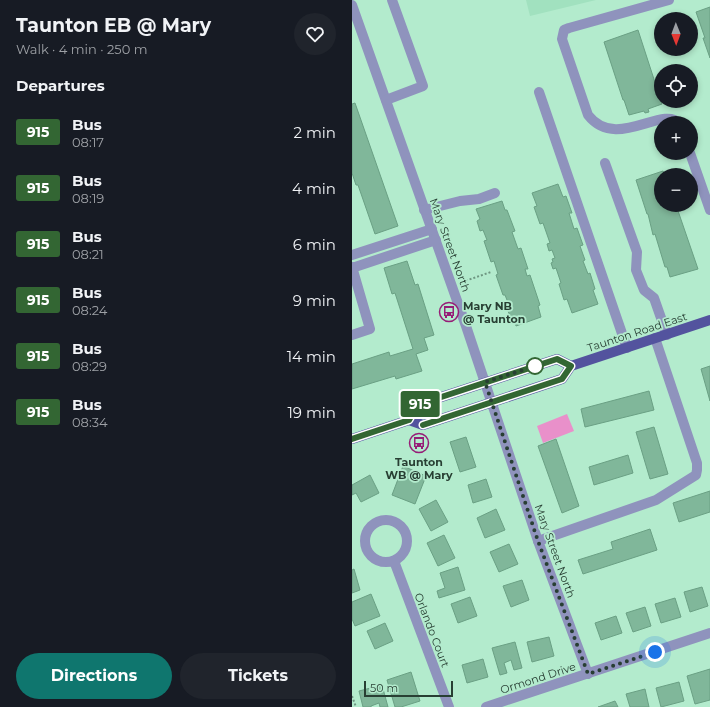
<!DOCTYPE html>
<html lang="en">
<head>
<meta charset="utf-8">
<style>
  body { margin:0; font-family:Montserrat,sans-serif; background:#20242c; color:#f1f3f6; height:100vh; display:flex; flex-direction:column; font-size:15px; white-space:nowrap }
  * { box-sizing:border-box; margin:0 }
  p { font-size:13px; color:#9ea1a6 }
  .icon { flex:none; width:22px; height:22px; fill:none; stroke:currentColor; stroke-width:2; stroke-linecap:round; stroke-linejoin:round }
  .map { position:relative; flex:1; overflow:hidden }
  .sheet { display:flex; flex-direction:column; background:#171b24; width:352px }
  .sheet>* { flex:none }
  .badge { padding:0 8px; border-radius:3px; font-size:14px; line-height:26px }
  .needle { width:26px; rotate:179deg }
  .tools { position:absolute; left:302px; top:12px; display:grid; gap:8px }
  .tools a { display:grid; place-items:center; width:44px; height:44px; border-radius:50%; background:#171b24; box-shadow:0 2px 6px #0003; font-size:20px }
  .scale { position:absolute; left:12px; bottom:10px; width:89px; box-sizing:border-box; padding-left:4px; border:2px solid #283f33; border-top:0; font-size:11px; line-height:14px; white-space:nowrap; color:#283f33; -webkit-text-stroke:3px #b3ebcd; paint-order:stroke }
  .you { position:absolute; width:20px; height:20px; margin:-10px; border:3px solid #fff; border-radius:50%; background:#1a73e8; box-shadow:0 0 0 6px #1a73e833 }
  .map>.badge { position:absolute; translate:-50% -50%; box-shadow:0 0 0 2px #fff }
  h2 { padding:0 16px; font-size:15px; line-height:36px }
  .round { display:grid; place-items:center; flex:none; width:42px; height:42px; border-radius:21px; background:#20242c }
  .headline { display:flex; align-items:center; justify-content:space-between; height:68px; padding:0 16px }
  h1 { font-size:19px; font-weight:700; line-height:30px }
  .action { display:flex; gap:8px; margin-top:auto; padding:8px 16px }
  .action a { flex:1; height:46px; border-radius:24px; background:#0f766e; color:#fff; font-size:16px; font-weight:700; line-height:46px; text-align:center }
  .action a+a { background:#20242c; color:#f1f3f6 }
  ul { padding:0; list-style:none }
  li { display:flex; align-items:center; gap:12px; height:56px; padding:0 16px }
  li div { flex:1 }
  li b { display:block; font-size:15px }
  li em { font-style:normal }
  li .badge { min-width:44px; font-weight:700; text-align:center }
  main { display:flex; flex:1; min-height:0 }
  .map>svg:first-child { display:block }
</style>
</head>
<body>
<main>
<section class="sheet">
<div class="headline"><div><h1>Taunton EB @ Mary</h1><p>Walk · 4 min · 250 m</p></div><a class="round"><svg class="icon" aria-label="heart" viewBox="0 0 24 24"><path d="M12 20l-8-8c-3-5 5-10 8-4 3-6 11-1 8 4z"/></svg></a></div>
<h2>Departures</h2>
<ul>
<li><span class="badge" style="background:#363;color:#fff">915</span><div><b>Bus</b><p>08:17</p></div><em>2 min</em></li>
<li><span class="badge" style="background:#363;color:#fff">915</span><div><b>Bus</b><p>08:19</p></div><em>4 min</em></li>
<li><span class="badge" style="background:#363;color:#fff">915</span><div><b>Bus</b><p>08:21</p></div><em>6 min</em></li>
<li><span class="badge" style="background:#363;color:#fff">915</span><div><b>Bus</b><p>08:24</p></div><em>9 min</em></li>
<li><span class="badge" style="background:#363;color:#fff">915</span><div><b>Bus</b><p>08:29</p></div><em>14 min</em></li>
<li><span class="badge" style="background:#363;color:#fff">915</span><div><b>Bus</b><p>08:34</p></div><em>19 min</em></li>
</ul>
<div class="action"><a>Directions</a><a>Tickets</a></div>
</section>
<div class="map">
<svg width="358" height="707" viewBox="0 0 358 707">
  <rect width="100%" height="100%" fill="#b3ebcd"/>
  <polygon fill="#a1e1bf" points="174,0 244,0 178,16"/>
  <polygon fill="#e990ca" points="215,414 222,431 191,443 185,426"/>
  <g fill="#80b79a" stroke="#6aa084">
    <polygon points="358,7 358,58 351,38 353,38 344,12"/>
    <polygon points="286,30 310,104 296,109 297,112 293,113 292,111 277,115 272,100 271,100 252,42"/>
    <polygon points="3,103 46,226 23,234 6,185 4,185 0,173 0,104"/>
    <polygon points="311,171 313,175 309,175 309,205 324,205 346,269 318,277 315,267 313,267 303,234 301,235 296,214 295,214 284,180"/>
    <polygon points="206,184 211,197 214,196 220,213 217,213 222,229 225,228 231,245 228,246 233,260 231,261 236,274 238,273 243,289 241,290 246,304 220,313 215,299 212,300 207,284 209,283 204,268 201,269 199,263 201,262 200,259 203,258 200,250 197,251 195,244 198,243 191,223 188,224 182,207 185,206 180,193"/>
    <polygon points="150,201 153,210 155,210 163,231 160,232 166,249 169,248 176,269 173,269 175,276 178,275 188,305 186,306 189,317 164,326 161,316 158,316 154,306 157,305 153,295 151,295 144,275 146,274 142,261 139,262 132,241 135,240 131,230 128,231 125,221 128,219 124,209"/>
    <polygon points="55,261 63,285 66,284 82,335 72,338 76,350 64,354 70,371 44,379 43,376 0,389 0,364 37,352 38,356 61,349 43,293 40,294 32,268"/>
    <polygon points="358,366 358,401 349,369"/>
    <polygon points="297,391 302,410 233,427 229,409"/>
    <polygon points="302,427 316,474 298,479 284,432"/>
    <polygon points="114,437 124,467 108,472 98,442"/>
    <polygon points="204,439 227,506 210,513 186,446"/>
    <polygon points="276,455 281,473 242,485 237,467"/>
    <polygon points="51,466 74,476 63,504 40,495"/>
    <polygon points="18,475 27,493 9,502 4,493 0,495 0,485"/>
    <polygon points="134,479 140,497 121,503 116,485"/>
    <polygon points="358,491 358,512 327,522 321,503"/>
    <polygon points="84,500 96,522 79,531 67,509"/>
    <polygon points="144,509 153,530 133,538 125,518"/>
    <polygon points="298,529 305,550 231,574 226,560 261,549 259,542"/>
    <polygon points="92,535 103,558 86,566 75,543"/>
    <polygon points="157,544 166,564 147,572 138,552"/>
    <polygon points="106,567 113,590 87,598 85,591 93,588 88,573"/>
    <polygon points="2,569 8,590 0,593 0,570"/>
    <polygon points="170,580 177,600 159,607 151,586"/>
    <polygon points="350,587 356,606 338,612 332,592"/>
    <polygon points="19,594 28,616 3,626 0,619 0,602"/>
    <polygon points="118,597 125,616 106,623 99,604"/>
    <polygon points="323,598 329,617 309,623 303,604"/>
    <polygon points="293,607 299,626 281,632 274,613"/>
    <polygon points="264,616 270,633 249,640 243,623"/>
    <polygon points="33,623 41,641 23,649 15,631"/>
    <polygon points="197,637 202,656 180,662 175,642"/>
    <polygon points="163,642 170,668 162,670 159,660 152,663 155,673 148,675 140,648"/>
    <polygon points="131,659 136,677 115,683 110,665"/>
    <polygon points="358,669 358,700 343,704 335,676"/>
    <polygon points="59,672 68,701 49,707 43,707 35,680"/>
    <polygon points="327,682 332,701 309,707 304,688"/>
    <polygon points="30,685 36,707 28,707 27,703 19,706 19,707 11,707 7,691"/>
    <polygon points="293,689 297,707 278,707 274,694"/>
    <polygon points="263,701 266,707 246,707"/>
  </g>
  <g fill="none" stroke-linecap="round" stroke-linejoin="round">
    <g stroke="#6e9681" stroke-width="2" stroke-dasharray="2 2" stroke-linecap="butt">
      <polyline points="110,282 139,272"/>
      <polyline points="0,696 4,707"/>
    </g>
    <g stroke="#8f93bd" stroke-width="10">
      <path d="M317,0L217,28L212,30L210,39L236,115C264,151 310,105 327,123"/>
      <polyline points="0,5 114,326 186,541 236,674"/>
      <polyline points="187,92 275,348"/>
      <polyline points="34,100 71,86 40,0"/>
      <polyline points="338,153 358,210"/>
      <polyline points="253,163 285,252 284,270 292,290 302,298 315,335"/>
      <polyline points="72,210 108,201 127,199 143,193"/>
      <polyline points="0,255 80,229"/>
      <polyline points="0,267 18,329 0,335"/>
      <polyline points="0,268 84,240"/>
      <circle cx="34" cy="541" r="21"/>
      <polyline points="186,541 304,500 344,475 345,470 345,463 303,338"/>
      <polyline points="42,561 97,707"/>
      <polyline points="134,707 358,633"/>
    </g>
    <g stroke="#53539e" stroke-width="10">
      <polyline points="57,420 65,405 205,359 219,366"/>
      <polyline points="0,439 57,420 71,425 210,379 219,366 358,320"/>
    </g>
  </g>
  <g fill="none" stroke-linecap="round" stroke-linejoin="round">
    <defs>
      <polyline id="line" points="0,439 57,420 65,405 205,359 219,366 210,379 71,425"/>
    </defs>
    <use href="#line" stroke="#fff" stroke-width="9"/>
    <use href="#line" stroke="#363" stroke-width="6"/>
    <polyline stroke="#283f33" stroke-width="4" stroke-dasharray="0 7.2" points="183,366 190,364 133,382 186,541 236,674 303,652"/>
  </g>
  <defs>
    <symbol id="bus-ring" viewBox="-11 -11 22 22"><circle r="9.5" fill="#b3ebcd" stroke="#961d77" stroke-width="1.5"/><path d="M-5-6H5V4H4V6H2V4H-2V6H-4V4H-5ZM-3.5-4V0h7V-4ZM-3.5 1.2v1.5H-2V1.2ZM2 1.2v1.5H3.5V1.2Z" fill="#961d77"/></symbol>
  </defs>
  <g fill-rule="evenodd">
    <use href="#bus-ring" x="86" y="301" width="22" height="22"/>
    <use href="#bus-ring" x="56" y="432" width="22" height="22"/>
  </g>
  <circle fill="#fff" stroke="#363" stroke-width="2" cx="183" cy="366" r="8"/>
  <g text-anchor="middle" stroke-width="3.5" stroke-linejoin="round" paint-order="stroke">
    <g font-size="11" fill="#283f33" stroke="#b3ebcd">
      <text transform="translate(98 245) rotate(70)" y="4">Mary Street North</text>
      <text transform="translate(285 332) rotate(-18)" y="4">Taunton Road East</text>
      <text transform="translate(203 551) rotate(70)" y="4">Mary Street North</text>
      <text transform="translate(80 630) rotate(69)" y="4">Orlando Court</text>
      <text transform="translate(186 678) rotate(-18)" y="4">Ormond Drive</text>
    </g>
    <g font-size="11" font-weight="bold" fill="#283f33" stroke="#b3ebcd" text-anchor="start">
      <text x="111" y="310">Mary NB<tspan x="111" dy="13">@ Taunton</tspan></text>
      <text x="67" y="466" text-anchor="middle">Taunton<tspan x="67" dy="13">WB @ Mary</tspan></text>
    </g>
  </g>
</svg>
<div class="tools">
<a><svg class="needle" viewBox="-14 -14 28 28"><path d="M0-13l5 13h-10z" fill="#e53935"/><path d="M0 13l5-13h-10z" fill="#9ea1a6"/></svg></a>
<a><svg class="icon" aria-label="locate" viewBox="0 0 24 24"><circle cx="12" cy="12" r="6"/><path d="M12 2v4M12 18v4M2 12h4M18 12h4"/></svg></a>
<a>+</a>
<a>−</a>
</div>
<div class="scale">50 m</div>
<div class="you" style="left:303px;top:652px"></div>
<b class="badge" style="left:68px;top:404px;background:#363;color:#fff">915</b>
</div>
</main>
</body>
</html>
